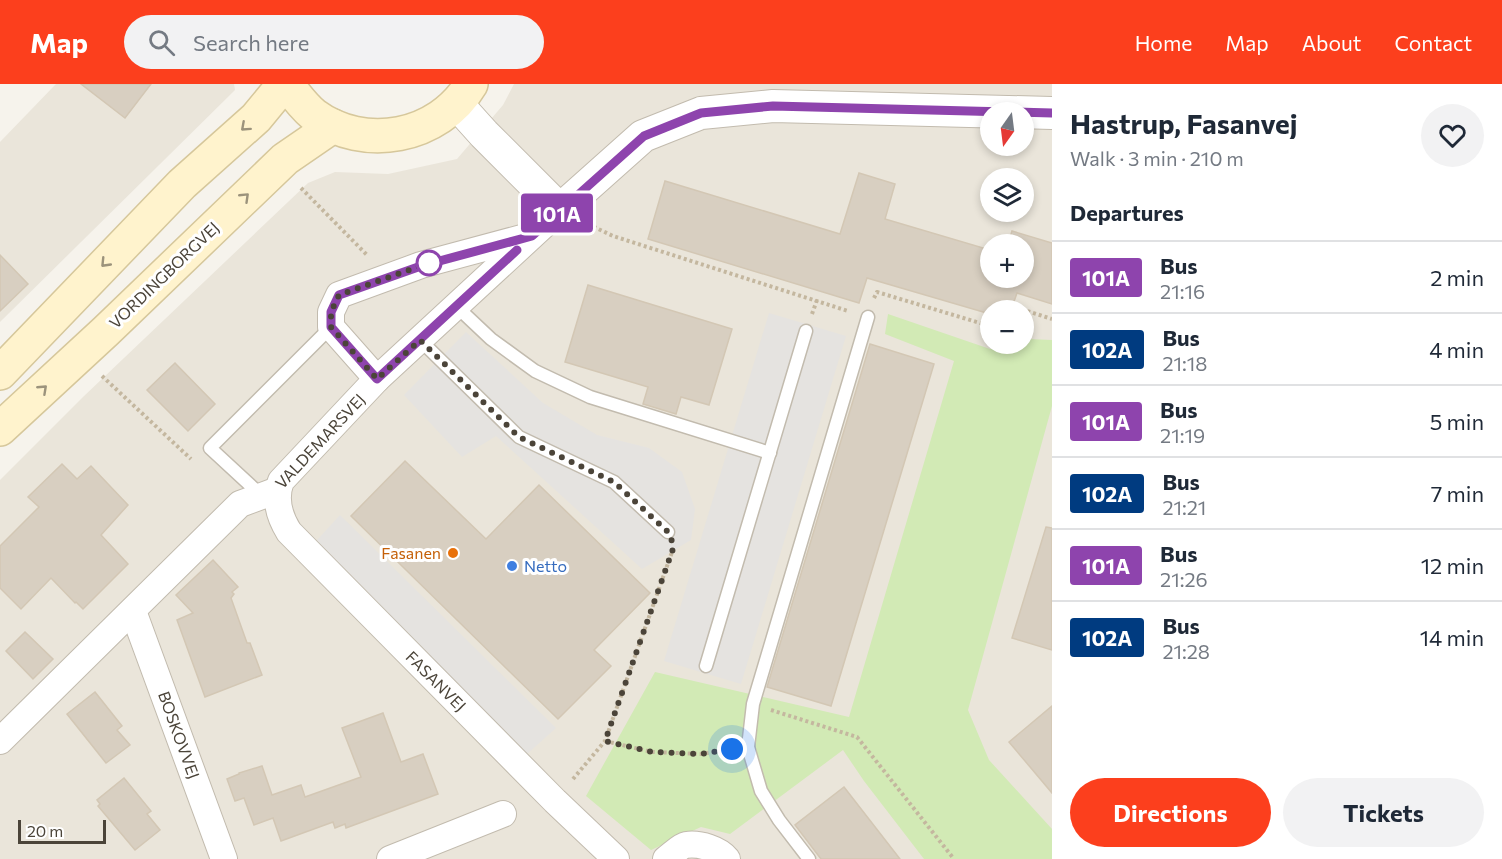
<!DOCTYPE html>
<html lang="en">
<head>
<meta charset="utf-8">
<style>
  body { margin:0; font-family:Commissioner,sans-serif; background:#f2f2f3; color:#1f2937; height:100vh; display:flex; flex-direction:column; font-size:22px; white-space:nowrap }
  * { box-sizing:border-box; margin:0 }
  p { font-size:20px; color:#747a83 }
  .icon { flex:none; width:33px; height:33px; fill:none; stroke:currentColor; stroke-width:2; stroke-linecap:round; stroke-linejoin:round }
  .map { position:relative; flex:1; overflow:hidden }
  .details { display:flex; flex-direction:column; background:#fff; width:450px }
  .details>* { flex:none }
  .badge { padding:0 12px; border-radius:4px; font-size:21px; line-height:39px }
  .needle { width:39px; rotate:194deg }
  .fabs { position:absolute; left:980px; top:18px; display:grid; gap:12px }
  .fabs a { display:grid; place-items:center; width:54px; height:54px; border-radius:50%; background:#fff; box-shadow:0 3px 9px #0003; font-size:30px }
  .scale { position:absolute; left:18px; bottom:15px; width:88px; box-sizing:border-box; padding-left:6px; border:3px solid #4b4439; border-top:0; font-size:16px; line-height:21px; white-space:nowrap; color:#4b4439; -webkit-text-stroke:4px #fff; paint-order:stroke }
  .you { position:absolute; width:30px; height:30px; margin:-15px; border:4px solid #fff; border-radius:50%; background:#1a73e8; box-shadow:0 0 0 9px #1a73e833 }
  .map>.badge { position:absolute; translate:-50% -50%; box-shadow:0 0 0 3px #fff }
  h2 { padding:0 18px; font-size:22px; line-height:54px }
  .round { display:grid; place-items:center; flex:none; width:63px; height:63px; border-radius:32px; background:#f2f2f3 }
  .headline { display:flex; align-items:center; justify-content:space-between; height:102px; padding:0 18px }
  h1 { font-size:28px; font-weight:700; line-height:45px }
  .cta { display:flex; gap:12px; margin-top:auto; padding:12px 18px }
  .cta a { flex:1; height:69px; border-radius:36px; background:#fc3f1d; color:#fff; font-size:24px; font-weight:700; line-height:69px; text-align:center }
  .cta a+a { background:#f2f2f3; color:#1f2937 }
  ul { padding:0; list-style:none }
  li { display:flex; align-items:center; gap:18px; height:72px; padding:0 18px; border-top:2px solid #e0e1e3 }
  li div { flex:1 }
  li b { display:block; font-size:22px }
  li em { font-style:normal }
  li .badge { min-width:66px; font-weight:700; text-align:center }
  header { display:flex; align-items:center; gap:36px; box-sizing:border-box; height:84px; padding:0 30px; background:#fc3f1d; color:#fff }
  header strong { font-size:28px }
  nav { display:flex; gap:33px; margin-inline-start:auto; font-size:21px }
  .search { width:420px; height:54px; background:#f2f2f3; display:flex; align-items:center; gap:15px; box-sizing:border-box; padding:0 21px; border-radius:33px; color:#747a83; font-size:22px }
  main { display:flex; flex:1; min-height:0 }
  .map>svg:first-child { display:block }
</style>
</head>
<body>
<header>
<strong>Map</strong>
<div class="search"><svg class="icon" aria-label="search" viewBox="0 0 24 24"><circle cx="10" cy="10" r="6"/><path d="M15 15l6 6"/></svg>Search here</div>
<nav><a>Home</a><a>Map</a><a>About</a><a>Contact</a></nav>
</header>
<main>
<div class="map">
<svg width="1052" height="775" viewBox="0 0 1052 775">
  <rect width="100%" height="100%" fill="#f6f3ec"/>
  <g fill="#eae5da" fill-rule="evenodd">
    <polygon points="56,0 234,0 235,6 0,238 0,58"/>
    <path d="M514,0H1052V775H0V396L83,313L308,99L335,88L388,90L457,75L503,21ZM990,28H1023V62H990ZM990,94H1023V128H990ZM990,160H1023V194H990ZM990,226H1023V260H990Z"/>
  </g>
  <polygon fill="#d2eab5" points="888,230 990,265 1010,260 1023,260 1023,256 1028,255 1052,256 1052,322 968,626 989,676 1052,745 1052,775 924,775 864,697 843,666 730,750 701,743 651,766 586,712 655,588 849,633 954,277 885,250"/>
  <g fill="#e5e3e0">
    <polygon points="769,229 846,252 741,600 664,577"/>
    <polygon points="466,248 543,319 597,351 649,364 682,388 695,425 691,456 642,485 496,352 462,373 404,311"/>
    <polygon points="340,431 556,644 517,679 307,467"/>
  </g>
  <g fill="#d8cfc1" stroke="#d3c7b4" stroke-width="1.5">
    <polygon points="81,0 151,0 125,34"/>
    <polygon points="859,89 895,100 885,135 990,166 990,194 1023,194 1023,160 1008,160 1012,147 1052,159 1052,220 1017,209 1011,226 990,226 990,230 867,194 859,219 648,155 665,97 840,150"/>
    <polygon points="0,171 28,200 0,227"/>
    <polygon points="588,201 732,245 709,321 681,313 676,330 643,320 648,303 565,278"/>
    <polygon points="870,260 934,280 831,622 767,603"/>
    <polygon points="175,279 215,320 188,347 147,306"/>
    <polygon points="405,377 486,455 539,401 650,509 594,566 611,582 558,635 351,432"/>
    <polygon points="62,380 77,395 91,382 128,421 101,451 128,480 83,525 76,518 75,519 51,494 21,525 0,504 0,462 39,423 28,413"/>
    <polygon points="1046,443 1052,444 1052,566 1012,554"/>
    <polygon points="213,476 238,503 232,508 234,510 231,514 247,559 250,559 262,591 205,613 177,536 193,529 176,511"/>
    <polygon points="25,548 53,575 33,595 6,567"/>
    <polygon points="95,608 122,642 117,646 130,661 106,679 67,630"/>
    <polygon points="1052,622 1052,709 1009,658"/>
    <polygon points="383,629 401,678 423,670 438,710 346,744 345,740 335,744 333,738 281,757 273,734 254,741 244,714 235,717 227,695 239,690 239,689 262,682 272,711 301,701 305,713 361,693 342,644"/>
    <polygon points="124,694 151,727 147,730 160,746 135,766 98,722 100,720 97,716"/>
    <polygon points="844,703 900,775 821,775 795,741"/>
  </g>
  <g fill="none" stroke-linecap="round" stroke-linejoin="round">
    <defs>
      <g id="service">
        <polyline points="456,222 491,255 535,287 590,313 770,369"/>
        <polyline points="420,256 519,353 614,398 668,448"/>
        <polyline points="262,412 210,364 331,243"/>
        <polyline points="706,582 806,247"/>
        <polyline points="809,775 779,736 761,707 748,663 753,620 868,233"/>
      </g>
      <g id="minor">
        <path d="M560,126L377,295L281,397C274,415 279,432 289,448L555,717L616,775"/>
        <polyline points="377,295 331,243 331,228 339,211 421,181 529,152"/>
        <polyline points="133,527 224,775"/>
        <polyline points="0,657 240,420 278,406"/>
        <polyline points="390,775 503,730"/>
        <path d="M666,775C672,771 680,762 686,761C700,759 719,765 727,775"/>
      </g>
      <polyline id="tertiary" points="457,20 484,50 560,126 643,52 701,29 773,22 1052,29"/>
      <g id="secondary">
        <path d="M287,0C295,11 303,22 314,31C364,68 439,54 471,0"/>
        <polyline points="0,289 182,100 256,34 284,0"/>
        <polyline points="0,345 106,247 285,75 333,42"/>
      </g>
    </defs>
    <use href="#service" stroke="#c2bbae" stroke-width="15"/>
    <use href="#minor" stroke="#c2bbae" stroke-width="28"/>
    <use href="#tertiary" stroke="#c2bbae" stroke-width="34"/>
    <use href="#secondary" stroke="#d6c79b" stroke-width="36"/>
    <g stroke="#c4b79f" stroke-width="4" stroke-dasharray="3 3" stroke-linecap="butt">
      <polyline points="301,104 367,171"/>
      <polyline points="588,140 613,152 848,227"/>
      <polyline points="874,214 877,208 990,242"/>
      <polyline points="812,230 817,216"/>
      <polyline points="1023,238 1027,227 1052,235"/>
      <polyline points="102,292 191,375"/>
      <polyline points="771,626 857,653 954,775"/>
      <polyline points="605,657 652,668 700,670 728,666"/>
      <polyline points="573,695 605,657 672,468"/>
    </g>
    <use href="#service" stroke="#fff" stroke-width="12"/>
    <use href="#minor" stroke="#fff" stroke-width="26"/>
    <use href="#tertiary" stroke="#fff" stroke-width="32"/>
    <use href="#secondary" stroke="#fff3cd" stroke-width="33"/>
  </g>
  <defs><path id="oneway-chevron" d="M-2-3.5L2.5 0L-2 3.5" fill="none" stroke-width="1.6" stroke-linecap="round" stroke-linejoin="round" transform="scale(1.5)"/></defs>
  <g stroke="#9c937c">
    <use href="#oneway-chevron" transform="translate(245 43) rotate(138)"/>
    <use href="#oneway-chevron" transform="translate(245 113) rotate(-44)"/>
    <use href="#oneway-chevron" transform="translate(105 179) rotate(134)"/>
    <use href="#oneway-chevron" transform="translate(43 305) rotate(-43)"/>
  </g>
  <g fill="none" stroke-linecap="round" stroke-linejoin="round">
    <defs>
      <polyline id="line" points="517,166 377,295 331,243 331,228 339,211 421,182 532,152 644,52 701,29 773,22 1052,29"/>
    </defs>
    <use href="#line" stroke="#fff" stroke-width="14"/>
    <use href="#line" stroke="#8e44ad" stroke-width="9"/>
    <polyline stroke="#4b4439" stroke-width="6" stroke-dasharray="0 10.8" points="429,179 339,211 331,228 331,243 377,295 420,256 519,353 614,398 668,448 674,462 605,657 652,668 700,670 732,665"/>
  </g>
  <circle fill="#fff" stroke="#8e44ad" stroke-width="3" cx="429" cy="179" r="12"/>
  <circle fill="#e8710a" stroke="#fff" stroke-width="2" cx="453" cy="469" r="6"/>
  <circle fill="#3f7fe0" stroke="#fff" stroke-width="2" cx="512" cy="482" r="6"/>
  <g text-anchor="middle" stroke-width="6" stroke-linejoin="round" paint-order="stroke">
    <g font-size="16" fill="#4b4439" stroke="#fff">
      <text transform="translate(164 191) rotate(-44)" y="6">VORDINGBORGVEJ</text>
      <text transform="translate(320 357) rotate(-47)" y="6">VALDEMARSVEJ</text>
      <text transform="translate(436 597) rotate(45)" y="6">FASANVEJ</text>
      <text transform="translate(179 651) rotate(70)" y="6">BOSKOVVEJ</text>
    </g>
    <g font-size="16" fill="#c56008" stroke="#fff" text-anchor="end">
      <text x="441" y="475">Fasanen</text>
    </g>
    <g font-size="16" fill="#366cbe" stroke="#fff" text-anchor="start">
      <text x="524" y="488">Netto</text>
    </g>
  </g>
</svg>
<div class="fabs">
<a><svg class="needle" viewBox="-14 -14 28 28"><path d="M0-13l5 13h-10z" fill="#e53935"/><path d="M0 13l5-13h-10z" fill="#747a83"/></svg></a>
<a><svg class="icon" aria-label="layers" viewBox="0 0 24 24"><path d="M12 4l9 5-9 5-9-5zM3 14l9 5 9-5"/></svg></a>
<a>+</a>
<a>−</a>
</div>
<div class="scale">20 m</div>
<div class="you" style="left:732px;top:665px"></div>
<b class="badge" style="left:557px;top:129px;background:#8e44ad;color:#fff">101A</b>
</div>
<section class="details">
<div class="headline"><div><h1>Hastrup, Fasanvej</h1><p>Walk · 3 min · 210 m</p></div><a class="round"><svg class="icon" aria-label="heart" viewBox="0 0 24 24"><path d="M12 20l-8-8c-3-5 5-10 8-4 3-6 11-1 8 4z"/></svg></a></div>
<h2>Departures</h2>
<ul>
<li><span class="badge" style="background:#8e44ad;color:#fff">101A</span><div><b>Bus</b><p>21:16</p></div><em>2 min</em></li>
<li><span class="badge" style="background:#003b80;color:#fff">102A</span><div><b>Bus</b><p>21:18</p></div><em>4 min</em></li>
<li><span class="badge" style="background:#8e44ad;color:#fff">101A</span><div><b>Bus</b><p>21:19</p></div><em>5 min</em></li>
<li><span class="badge" style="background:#003b80;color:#fff">102A</span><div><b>Bus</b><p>21:21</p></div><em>7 min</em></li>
<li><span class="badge" style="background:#8e44ad;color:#fff">101A</span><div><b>Bus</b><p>21:26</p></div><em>12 min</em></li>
<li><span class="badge" style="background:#003b80;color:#fff">102A</span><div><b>Bus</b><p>21:28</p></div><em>14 min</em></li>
</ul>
<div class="cta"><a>Directions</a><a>Tickets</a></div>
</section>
</main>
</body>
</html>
